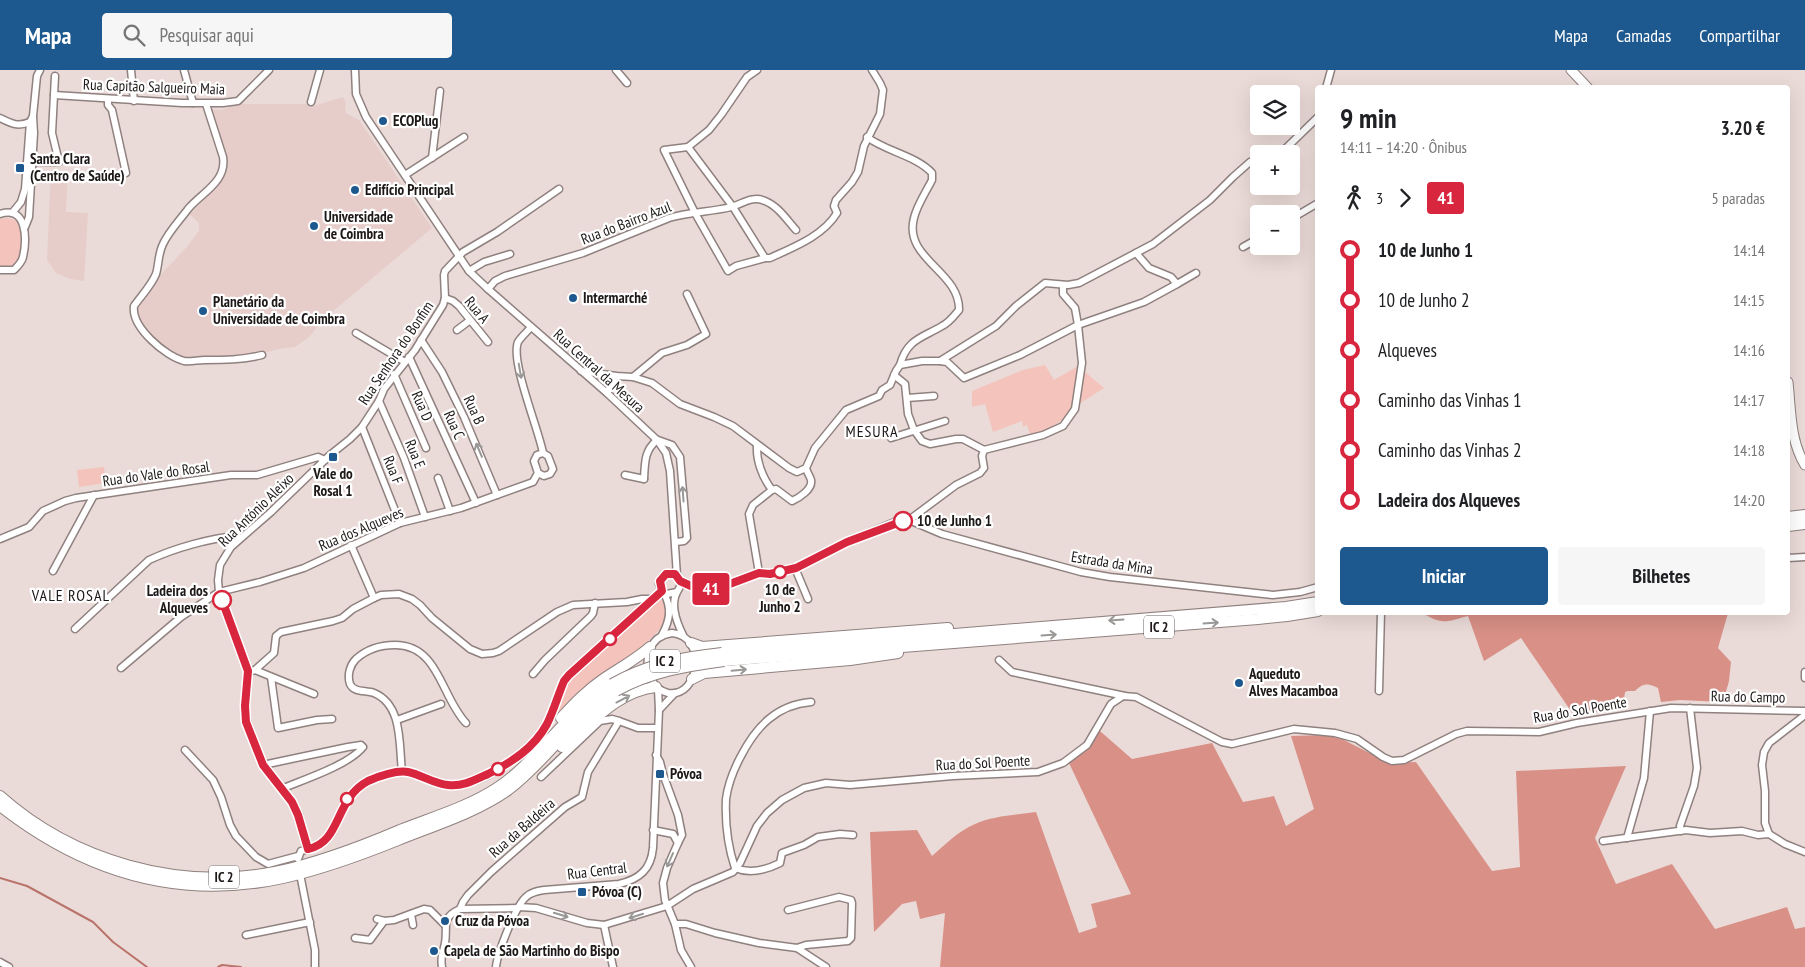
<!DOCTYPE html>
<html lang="pt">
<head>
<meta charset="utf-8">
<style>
  body { margin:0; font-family:"PT Sans Narrow",sans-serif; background:#f6f6f6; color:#202124; height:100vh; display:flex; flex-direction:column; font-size:19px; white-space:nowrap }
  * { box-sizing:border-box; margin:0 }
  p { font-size:16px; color:#757577 }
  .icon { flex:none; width:28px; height:28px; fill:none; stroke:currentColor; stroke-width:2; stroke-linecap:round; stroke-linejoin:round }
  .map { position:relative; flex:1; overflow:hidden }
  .panel { position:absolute; left:1315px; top:15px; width:475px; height:530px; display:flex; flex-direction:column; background:#fff; border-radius:5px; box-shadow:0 5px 20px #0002 }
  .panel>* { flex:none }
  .badge { padding:0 10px; border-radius:4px; font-size:18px; line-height:32px }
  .buttons { position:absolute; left:1250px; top:15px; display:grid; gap:10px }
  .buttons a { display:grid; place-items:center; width:50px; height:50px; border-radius:5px; background:#fff; box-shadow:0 5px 20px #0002; font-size:25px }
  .map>.badge { position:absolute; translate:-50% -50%; box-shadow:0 0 0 2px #fff }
  .legs { display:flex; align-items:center; gap:8px; height:55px; padding:0 25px; font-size:16px }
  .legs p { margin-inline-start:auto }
  .overview { display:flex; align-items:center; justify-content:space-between; height:85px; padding:0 25px }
  h1 { font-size:28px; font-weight:700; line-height:38px }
  .primary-button { display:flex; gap:10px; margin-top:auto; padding:10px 25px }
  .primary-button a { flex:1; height:58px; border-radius:5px; background:#1d588e; color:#fff; font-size:20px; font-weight:700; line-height:58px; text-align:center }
  .primary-button a+a { background:#f6f6f6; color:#202124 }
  ul { padding:0 25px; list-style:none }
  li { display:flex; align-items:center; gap:18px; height:50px; font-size:19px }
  li i { display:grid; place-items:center; width:8px; height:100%; margin:0 6px; background:currentColor }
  li i::after { content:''; width:12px; height:12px; margin:-6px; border:4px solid; border-radius:50%; background:#fff }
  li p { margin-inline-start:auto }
  li:first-child i { background:linear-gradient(#0000 50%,currentColor 0) }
  li:last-child i { background:linear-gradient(currentColor 50%,#0000 0) }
  header { display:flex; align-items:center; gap:30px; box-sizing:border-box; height:70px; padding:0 25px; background:#1d588e; color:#fff }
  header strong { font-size:24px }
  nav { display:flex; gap:28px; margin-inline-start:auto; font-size:18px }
  .search { width:350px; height:45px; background:#f6f6f6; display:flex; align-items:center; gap:12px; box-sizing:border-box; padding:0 18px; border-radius:5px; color:#757577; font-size:19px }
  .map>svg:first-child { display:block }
</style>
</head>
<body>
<header>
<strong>Mapa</strong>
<div class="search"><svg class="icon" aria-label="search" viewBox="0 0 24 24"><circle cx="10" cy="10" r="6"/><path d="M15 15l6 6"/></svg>Pesquisar aqui</div>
<nav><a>Mapa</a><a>Camadas</a><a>Compartilhar</a></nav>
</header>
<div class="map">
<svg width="1805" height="897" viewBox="0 0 1805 897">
  <rect width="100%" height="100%" fill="#ebdbd8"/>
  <g fill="#e6cdca">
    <polygon points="343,27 346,33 345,38 346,43 359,50 432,158 325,248 308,268 295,277 279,279 248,287 185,289 162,276 144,257 136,239 161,204 185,179 199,161 199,153 189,144 196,135 215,119 221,112 228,93 210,39 221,40 238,34 309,34 310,37"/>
    <polygon points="51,100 68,101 66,142 88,143 84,211 70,209 56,203 47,190"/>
  </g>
  <g fill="#f3c3bc">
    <path d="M8,148L15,150C25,160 24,185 13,195L4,197L0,196V149Z"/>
    <polygon points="1045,295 1054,310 1078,296 1104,318 1079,334 1061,351 1043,361 1030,364 1027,355 1023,357 1022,351 993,362 985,334 972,337 972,321 1023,300"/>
    <polygon points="104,397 106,413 79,417 77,400"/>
    <polygon points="661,529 666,536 666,546 660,559 640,579 558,646 555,642 566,615 568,614 576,605 576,603 629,555 631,556"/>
  </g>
  <g fill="#d99087">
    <path d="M1422,543H1728L1718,578L1731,592L1729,611L1723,632L1680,630L1661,632L1658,618C1648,613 1643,613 1635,621H1628L1625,622L1623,636L1575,647L1521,568L1484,591L1468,546C1446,552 1443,555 1422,543Z"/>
    <path d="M1100,661L1132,689L1212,673L1243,732L1274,726L1286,756L1314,739L1291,666L1324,665L1342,669L1389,693L1416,692L1492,801L1520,797L1516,701L1626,696L1595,768L1616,814L1672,794L1715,859L1787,837L1795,859L1805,857V897H940L945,843L920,849L916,831L902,834L874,862L870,762L917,760L932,786C945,775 958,761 975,754C993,746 1016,745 1036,742L1079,863L1097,857L1091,834L1131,824L1069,693Z"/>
  </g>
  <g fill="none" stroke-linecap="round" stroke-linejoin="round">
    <g stroke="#b9736a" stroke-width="2">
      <polyline points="0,808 27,816 93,852 113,872 147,897"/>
      <polyline points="218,897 222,895 241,897"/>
    </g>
    <defs>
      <g id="minor">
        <polyline points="131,0 134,31"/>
        <polyline points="184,0 193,33"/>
        <polyline points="355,0 356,24 366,47 469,201 488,219 607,323 657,370 666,383 670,401 677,506"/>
        <polyline points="616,0 627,13"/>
        <polyline points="757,0 747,7 721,45 709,60 688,77 664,80 695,143 728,201 736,196 765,188"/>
        <polyline points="1326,18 1331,0"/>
        <polyline points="54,25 182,33 223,33 238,31 269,0"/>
        <polyline points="108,29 108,35 112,40 126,103"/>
        <polyline points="311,32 320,0"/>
        <path d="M206,34L223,87C227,112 201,123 188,139C180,150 169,161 163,174C158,184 159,194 156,204C151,216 141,226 134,236C131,257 165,286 184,291C190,292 198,290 204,290C223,290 243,290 262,285"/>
        <path d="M0,48C12,54 18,57 30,52"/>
        <path d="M867,67C885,81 917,86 932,103V110C926,122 917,135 914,148C903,189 960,201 959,240C954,246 949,253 942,256C922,268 907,269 900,295"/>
        <path d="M688,77L733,137L765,188H770C794,177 823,166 837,143L834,136L836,130L852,112L858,102L864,76L880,44L883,20L880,13L872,0"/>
        <polyline points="1280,84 1318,47"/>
        <polyline points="432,88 440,21"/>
        <polyline points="26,95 33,92 59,92 52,63 55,6"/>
        <polyline points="405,105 464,67"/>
        <polyline points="12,143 21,132 25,119 30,52 33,46 37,6 40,0"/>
        <path d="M0,144C27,135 27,169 23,187C22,192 18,196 14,200H0"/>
        <polyline points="1291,149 1318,133"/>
        <polyline points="25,157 29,147 34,63 33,47"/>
        <polyline points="1243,177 1259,168"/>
        <polyline points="1136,183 1149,198 1171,207 1177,214 1196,203"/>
        <polyline points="469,201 484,192 510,184"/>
        <path d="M488,219L495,211L505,206L583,183L669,148C689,142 711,142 731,137C742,134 753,125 765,131C778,136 787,150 796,160"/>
        <polyline points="445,228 453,231 459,236 488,272"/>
        <path d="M531,257C527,262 521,267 518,272C510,291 539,360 543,383"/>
        <polyline points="457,260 469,251"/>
        <polyline points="356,263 405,292"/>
        <polyline points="421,270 442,302 464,347 497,425"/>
        <polyline points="409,287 476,433"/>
        <polyline points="940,291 947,292 964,308 1020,285 1078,255 1144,232 1177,214"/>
        <polyline points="581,301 616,306 633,307 652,313 680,334 714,347 733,356 789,398 797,402 806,398 815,378 846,340 879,326 882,320 890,315 896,301 900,295 922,291 940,291 996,256 1016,236 1045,213 1068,215 1079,213 1153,174 1210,130 1233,107 1250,92 1259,90"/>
        <polyline points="394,304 426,378"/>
        <polyline points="894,305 905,314 908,344 914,360 922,371 930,374 956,369 963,369 984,380 982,386 984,398 980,403 956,415 909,450"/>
        <polyline points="633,307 662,283 687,275 706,264 687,224"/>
        <polyline points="607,323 616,306"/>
        <polyline points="907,328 934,326"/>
        <polyline points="379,331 404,388 425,447"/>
        <polyline points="362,357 400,453"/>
        <polyline points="891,368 945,351"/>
        <polyline points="658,370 672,375 680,387 687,468 684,471 676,472"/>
        <path d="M757,375C756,390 762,407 772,420L776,419L792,431C799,428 813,419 811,410C810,406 807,403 806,398"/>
        <polyline points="984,380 1043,365 1063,356 1075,339 1082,293 1078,255 1075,238 1063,224 1063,215"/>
        <polygon points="543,383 548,386 553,399 550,404 544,406 538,403 534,391 537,385"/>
        <polyline points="625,405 644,409"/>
        <polyline points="438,408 450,441"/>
        <path d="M644,409C645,393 644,381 657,370"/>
        <polyline points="0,469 29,457 43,441 65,431 76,428 231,405 257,405 318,387 325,390"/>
        <polyline points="351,475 374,528"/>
        <polyline points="1788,488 1805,487"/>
        <polyline points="795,498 808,529"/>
        <polyline points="53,501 94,425"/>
        <polyline points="759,503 749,444 753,435 772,420"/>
        <polyline points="680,511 707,520 719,518 759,503 770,504 795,498 847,472 895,452 909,450 942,464 1081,502 1110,507 1273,525 1300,522 1318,517"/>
        <path d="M677,522L667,524L662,521L659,514L663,506L672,503C676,505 679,507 680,511C682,516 679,518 677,522C670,535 677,553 683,565"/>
        <path d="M75,559L149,490C175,478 210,468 238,466L240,468"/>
        <path d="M672,563C708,566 700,628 668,623C659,621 654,615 651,608C643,589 649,566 672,563Z"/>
        <path d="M662,565C670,550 672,539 664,523"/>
        <polyline points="999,590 1012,602 1125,626"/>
        <polyline points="121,598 181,547 219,522 260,512 304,498 400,453 461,438 533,412 538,403"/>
        <polyline points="255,600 274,583 276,566 281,562 333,551 342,548 353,539 374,528 381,525 399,524 412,529 420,535 432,548 470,579 482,584 493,583 499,581 557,542 573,535 627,532 642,529 653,529"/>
        <polyline points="252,601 255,600 314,624"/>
        <polyline points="1805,602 1805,608"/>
        <polyline points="533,604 545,590 591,546 593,543 595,533"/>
        <polyline points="271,607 278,658 317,650 332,649"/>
        <polyline points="1379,621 1381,542"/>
        <polyline points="659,640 675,623"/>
        <polyline points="1805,645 1769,673 1764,682 1762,695 1765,721 1765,753 1769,764 1785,774 1805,782"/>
        <polyline points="397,650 441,634"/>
        <polyline points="185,680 213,710 221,727 230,755 236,766 256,787 268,794 298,786"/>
        <polyline points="656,685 660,692 663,704 678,745 682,765 678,773"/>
        <path d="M263,695L348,677L361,675L363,677C349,695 303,710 281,719"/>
        <path d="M402,702C399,675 403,635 374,623C366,620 354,623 350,614C347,605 350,595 356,589C367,579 381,575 395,575C439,575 441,627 466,653"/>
        <polyline points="541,707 600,651 612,649 619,651"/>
        <polyline points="653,760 673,764 678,773 667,798 663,813 665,830 675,854 681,880 691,897"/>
        <polyline points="1681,761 1680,756 1694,716 1697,698 1690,638"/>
        <polyline points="1627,768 1644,708 1650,641"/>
        <polyline points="1603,771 1686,760 1710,763 1742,761 1758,765 1769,764"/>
        <polyline points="307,779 299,745 292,732 263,695 247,652 245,636 248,601 219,522 218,510 220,495 231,477 271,442 330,385 350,369 362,357 379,331 384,319 415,280 443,235 445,228 444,205 445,201 463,182 497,162 559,119"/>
        <path d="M298,789L301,781C308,779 316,778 322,773C343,758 337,727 369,711C380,706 397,700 409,702C420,705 430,711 441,714C473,722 527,686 543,660C554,643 557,621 569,605L662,521"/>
        <path d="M735,798C728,777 725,752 726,729C728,714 734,699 741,686C756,657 776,635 811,632"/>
        <path d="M735,798C750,804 766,800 780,793L782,783L804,775L818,767L840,764L853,765"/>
        <polyline points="301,809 315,880 315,897"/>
        <polyline points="519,837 536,838 587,853 604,855 667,836 693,819 733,802 740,793 757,756 767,743 782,730 804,718 826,713 850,715 953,706 1038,702 1063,693 1087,675 1111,634 1123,626 1136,627 1222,672 1232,674 1294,659 1335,663 1357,669 1383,687 1392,691 1404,690 1456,664 1467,661 1539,662 1577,653 1671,638 1805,641"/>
        <polyline points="460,839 463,832 468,825 491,802 565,737 582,727 588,702 619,651 638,658 657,658"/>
        <polyline points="411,844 413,855"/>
        <polyline points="377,849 384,851 394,850 424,839 430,840 445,855"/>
        <polyline points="675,854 686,854 715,863 759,873 797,878 806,875 848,871 851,868 852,833 851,830 839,827 788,840"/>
        <polyline points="604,855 613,897"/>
        <polyline points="246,865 310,852"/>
        <polyline points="355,868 370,870 384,851"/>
        <polyline points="797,878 826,897"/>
        <polyline points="0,892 9,897"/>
        <path d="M442,897C440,885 443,884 445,873C448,857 440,848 460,839L518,838"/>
        <path d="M496,897C497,884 516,835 526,827C531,822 537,821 544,820L619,814C640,809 651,799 653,778L659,640L658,619"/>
      </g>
      <g id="major">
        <polyline points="1571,0 1588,18"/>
        <path d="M1788,312C1791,340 1790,371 1805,395"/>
      </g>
      <g id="highway">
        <polyline points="1788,447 1805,445"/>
        <polyline points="1788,456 1805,454"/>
        <polyline points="691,573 702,577 948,558"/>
        <polyline points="722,583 1286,537 1318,532"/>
        <polyline points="724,591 1258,549 1287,546 1318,541"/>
        <polyline points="692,609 704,603 850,590 898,583"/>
        <path d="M561,648C574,634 586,621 602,610C618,599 635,590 650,577"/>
        <path d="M562,677C590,655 617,621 656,617"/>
        <path d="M0,726C73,791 178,821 275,802C318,793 360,777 400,760C433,747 468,737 497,718C526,699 546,671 571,647C584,635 598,624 612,614"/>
        <path d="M0,736C83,801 178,831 283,808C322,799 361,785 398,770C435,755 475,743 508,720C535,700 554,674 578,651C590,640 603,630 616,621"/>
      </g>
    </defs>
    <use href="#minor" stroke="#8f817f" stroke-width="9"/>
    <use href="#major" stroke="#8f817f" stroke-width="11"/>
    <use href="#highway" stroke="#8f817f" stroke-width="12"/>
    <use href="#minor" stroke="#fff" stroke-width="6"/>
    <use href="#major" stroke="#fff" stroke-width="9"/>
    <use href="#highway" stroke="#fff" stroke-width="10"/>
    <defs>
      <g id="highway-bridge">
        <path d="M612,614C647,594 683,587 722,583"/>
        <path d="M616,621C650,602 686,596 724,591"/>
      </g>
    </defs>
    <use href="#highway-bridge" stroke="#8f817f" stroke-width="12" stroke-linecap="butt"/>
    <use href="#highway-bridge" stroke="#fff" stroke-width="10"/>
  </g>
  <defs><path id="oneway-shaft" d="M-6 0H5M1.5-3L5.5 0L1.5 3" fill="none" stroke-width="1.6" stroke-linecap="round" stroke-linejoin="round" transform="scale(1.25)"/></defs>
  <g stroke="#9a9897">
    <use href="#oneway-shaft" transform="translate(520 301) rotate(80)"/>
    <use href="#oneway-shaft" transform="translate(479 380) rotate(-113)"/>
    <use href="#oneway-shaft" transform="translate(683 424) rotate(-94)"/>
    <use href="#oneway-shaft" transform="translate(1116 550) rotate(176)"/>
    <use href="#oneway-shaft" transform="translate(1211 553) rotate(-4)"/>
    <use href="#oneway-shaft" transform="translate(1049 565) rotate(-4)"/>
    <use href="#oneway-shaft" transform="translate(739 600) rotate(-5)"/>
    <use href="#oneway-shaft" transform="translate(623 629) rotate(-28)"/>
    <use href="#oneway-shaft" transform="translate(670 790) rotate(114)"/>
    <use href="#oneway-shaft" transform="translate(561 845) rotate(17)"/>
    <use href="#oneway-shaft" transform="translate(636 846) rotate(162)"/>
  </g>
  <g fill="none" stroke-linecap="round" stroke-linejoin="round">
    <defs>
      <path id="line-1" d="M222,530L248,601L245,636L246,652L263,695L292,732L298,745L308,779C342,772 334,729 368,711C379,706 397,700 408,702C422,705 434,714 448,715C462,717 475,710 488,704C512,692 534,678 547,654C554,640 558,625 564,611L569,605L662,521L660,511L666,504H675L680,511L691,516L707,520L719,518L759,503L770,504L796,498L847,472L903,451"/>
    </defs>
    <use href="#line-1" stroke="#fff" stroke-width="11"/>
    <use href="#line-1" stroke="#d7263d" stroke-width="8"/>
  </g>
  <g fill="#1d588e" stroke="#fff" stroke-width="2">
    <circle cx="383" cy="51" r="5"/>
    <rect x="15" y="93" width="10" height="10" rx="2.5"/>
    <circle cx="355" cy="120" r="5"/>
    <circle cx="314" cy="156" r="5"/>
    <circle cx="573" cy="228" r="5"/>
    <circle cx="203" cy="241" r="5"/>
    <rect x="328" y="382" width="10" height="10" rx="2.5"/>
    <circle cx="1239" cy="613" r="5"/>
    <rect x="655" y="699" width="10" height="10" rx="2.5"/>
    <rect x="577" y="817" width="10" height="10" rx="2.5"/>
    <circle cx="445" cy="851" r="5"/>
    <circle cx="434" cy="881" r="5"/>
  </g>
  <g fill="#fff" stroke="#d7263d" stroke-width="2.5">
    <circle cx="903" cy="451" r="9"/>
    <circle cx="780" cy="502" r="6"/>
    <circle cx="222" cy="530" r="9"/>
    <circle cx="610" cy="569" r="6"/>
    <circle cx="498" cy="699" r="6"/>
    <circle cx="347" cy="729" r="6"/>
  </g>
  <g text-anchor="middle" stroke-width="4.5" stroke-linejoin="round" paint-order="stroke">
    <g fill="#fff" stroke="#625e5d" stroke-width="1">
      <rect x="1144" y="545.5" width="30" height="23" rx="4"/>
      <rect x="650" y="579.5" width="30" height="23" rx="4"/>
      <rect x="209" y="795.5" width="30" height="23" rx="4"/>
    </g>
    <g font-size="14" font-weight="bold" fill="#1e1918">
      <text x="1159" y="562">IC 2</text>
      <text x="665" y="596">IC 2</text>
      <text x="224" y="812">IC 2</text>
    </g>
    <g font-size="15" fill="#1e1918" stroke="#fff">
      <text transform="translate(154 17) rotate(2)" y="5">Rua Capitão Salgueiro Maia</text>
      <text transform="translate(626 153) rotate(-21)" y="5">Rua do Bairro Azul</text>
      <text transform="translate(477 240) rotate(50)" y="5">Rua A</text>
      <text transform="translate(396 283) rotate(-56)" y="5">Rua Senhora do Bonfim</text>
      <text transform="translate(599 301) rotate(42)" y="5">Rua Central da Mesura</text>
      <text transform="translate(422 336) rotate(66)" y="5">Rua D</text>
      <text transform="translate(474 340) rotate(65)" y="5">Rua B</text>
      <text transform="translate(454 355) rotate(66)" y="5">Rua C</text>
      <text transform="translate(415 384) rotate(68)" y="5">Rua E</text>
      <text transform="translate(393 400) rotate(68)" y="5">Rua F</text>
      <text transform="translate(156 404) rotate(-8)" y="5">Rua do Vale do Rosal</text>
      <text transform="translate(256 440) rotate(-44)" y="5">Rua António Aleixo</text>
      <text transform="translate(361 459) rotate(-23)" y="5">Rua dos Alqueves</text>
      <text transform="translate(1112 493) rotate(9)" y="5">Estrada da Mina</text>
      <text transform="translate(1748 627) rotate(1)" y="5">Rua do Campo</text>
      <text transform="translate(1580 640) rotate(-10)" y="5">Rua do Sol Poente</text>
      <text transform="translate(983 693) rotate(-3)" y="5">Rua do Sol Poente</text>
      <text transform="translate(522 758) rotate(-41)" y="5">Rua da Baldeira</text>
      <text transform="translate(597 801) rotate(-7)" y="5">Rua Central</text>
    </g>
    <g font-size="15" font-weight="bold" fill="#1e1918" stroke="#fff" text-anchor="start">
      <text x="393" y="56">ECOPlug</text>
      <text x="30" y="94">Santa Clara<tspan x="30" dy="17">(Centro de Saúde)</tspan></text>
      <text x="365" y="125">Edifício Principal</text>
      <text x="324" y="152">Universidade<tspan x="324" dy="17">de Coimbra</tspan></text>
      <text x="583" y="233">Intermarché</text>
      <text x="213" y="237">Planetário da<tspan x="213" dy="17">Universidade de Coimbra</tspan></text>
      <text x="333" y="409" text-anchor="middle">Vale do<tspan x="333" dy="17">Rosal 1</tspan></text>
      <text x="1249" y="609">Aqueduto<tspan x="1249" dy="17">Alves Macamboa</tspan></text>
      <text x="670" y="709">Póvoa</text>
      <text x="592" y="827">Póvoa (C)</text>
      <text x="455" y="856">Cruz da Póvoa</text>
      <text x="444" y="886">Capela de São Martinho do Bispo</text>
    </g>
    <g font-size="15" font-weight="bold" fill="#1e1918" stroke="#fff" text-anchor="start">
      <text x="917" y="456">10 de Junho 1</text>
      <text x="780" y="525" text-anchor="middle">10 de<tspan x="780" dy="17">Junho 2</tspan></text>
      <text x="208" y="526" text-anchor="end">Ladeira dos<tspan x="208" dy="17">Alqueves</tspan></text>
    </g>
    <g font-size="16" letter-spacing="1" fill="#1e1918" stroke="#fff">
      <text x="872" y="367">MESURA</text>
      <text x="71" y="531">VALE ROSAL</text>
    </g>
  </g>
</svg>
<div class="buttons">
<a><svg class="icon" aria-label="layers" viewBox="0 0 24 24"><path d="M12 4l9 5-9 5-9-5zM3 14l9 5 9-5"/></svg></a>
<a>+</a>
<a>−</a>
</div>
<b class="badge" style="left:711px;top:519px;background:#d7263d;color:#fff">41</b>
<section class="panel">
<div class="overview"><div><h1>9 min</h1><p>14:11 – 14:20 · Ônibus</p></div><b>3.20 €</b></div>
<div class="legs"><svg class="icon" aria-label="walk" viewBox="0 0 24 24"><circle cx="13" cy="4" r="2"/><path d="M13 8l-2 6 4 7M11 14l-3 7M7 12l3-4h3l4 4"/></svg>3<svg class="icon" aria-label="forward" viewBox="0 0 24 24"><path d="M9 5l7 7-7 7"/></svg><b class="badge" style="background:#d7263d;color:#fff">41</b><p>5 paradas</p></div>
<ul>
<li><i style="color:#d7263d"></i><b>10 de Junho 1</b><p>14:14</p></li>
<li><i style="color:#d7263d"></i><span>10 de Junho 2</span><p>14:15</p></li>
<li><i style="color:#d7263d"></i><span>Alqueves</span><p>14:16</p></li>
<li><i style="color:#d7263d"></i><span>Caminho das Vinhas 1</span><p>14:17</p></li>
<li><i style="color:#d7263d"></i><span>Caminho das Vinhas 2</span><p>14:18</p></li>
<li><i style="color:#d7263d"></i><b>Ladeira dos Alqueves</b><p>14:20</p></li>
</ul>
<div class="primary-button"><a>Iniciar</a><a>Bilhetes</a></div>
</section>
</div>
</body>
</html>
